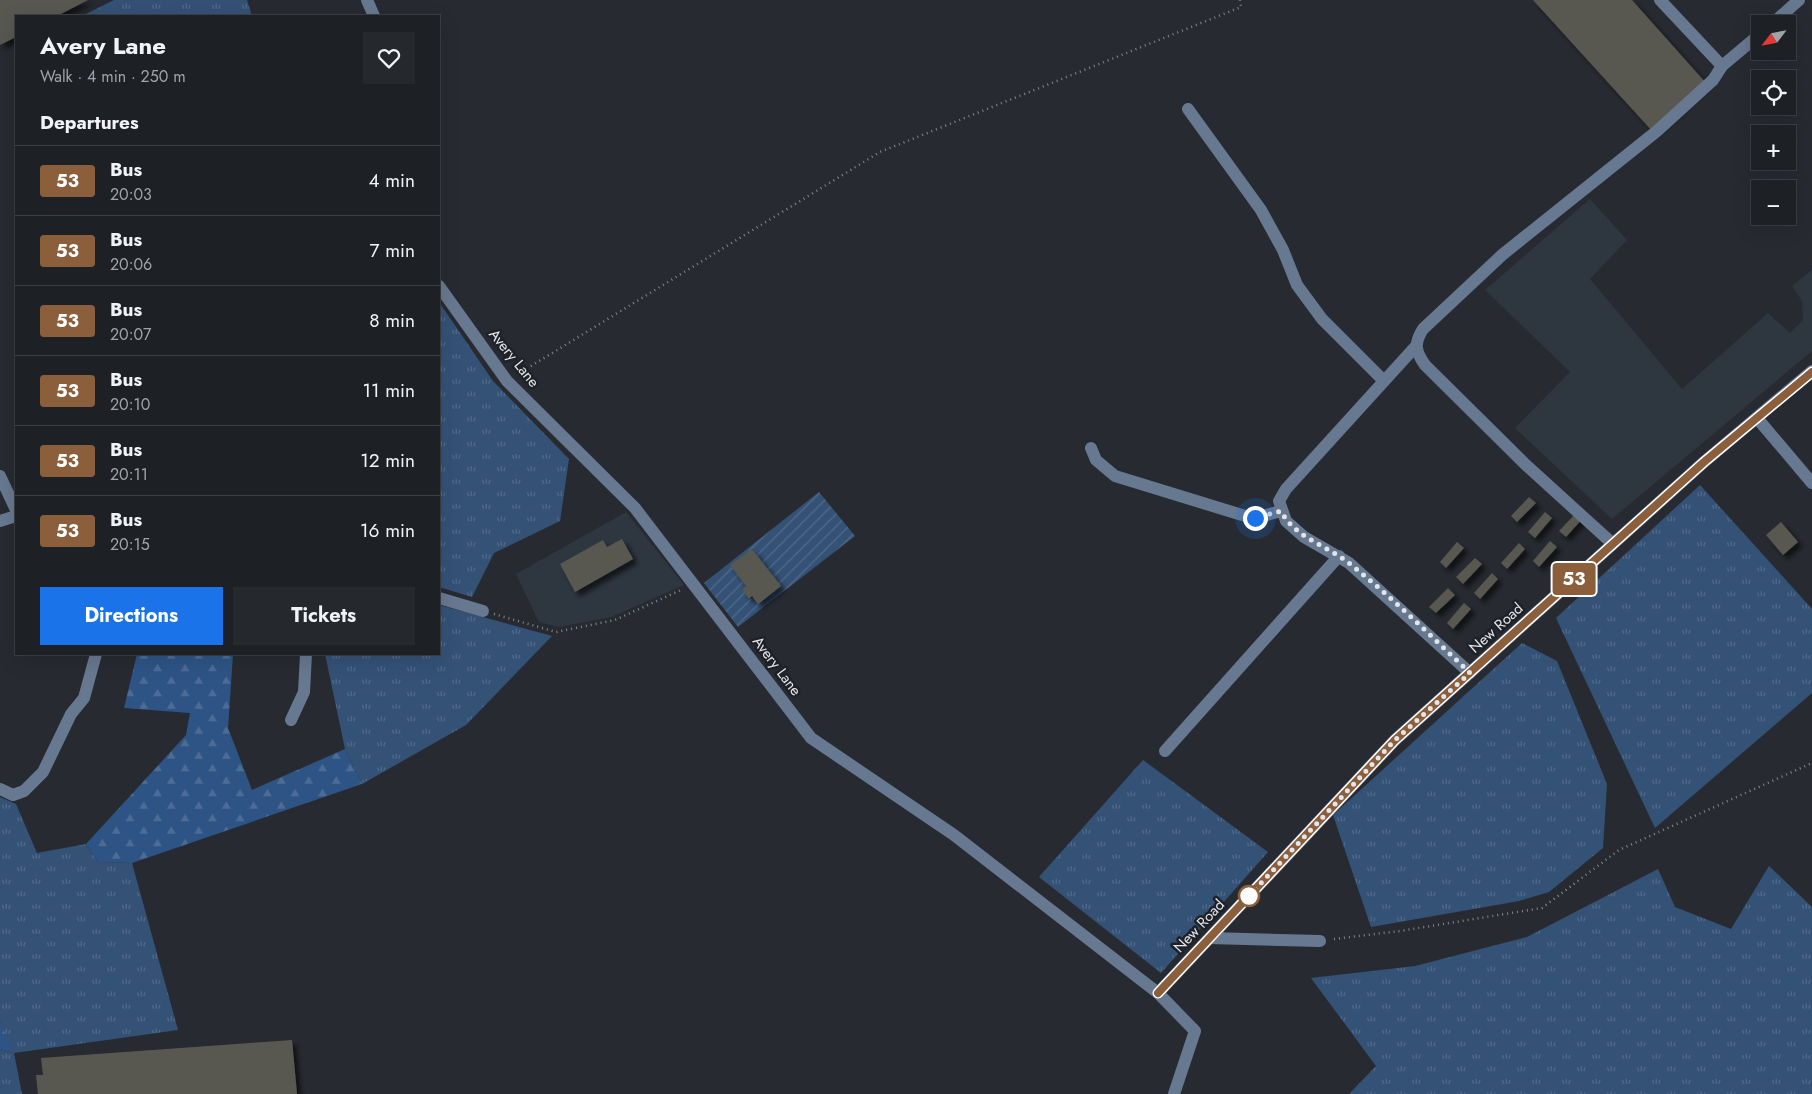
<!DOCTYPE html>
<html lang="en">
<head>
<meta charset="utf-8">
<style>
  body { margin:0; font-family:Jost,sans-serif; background:#25282d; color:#f1f3f6; height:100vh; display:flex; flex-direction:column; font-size:19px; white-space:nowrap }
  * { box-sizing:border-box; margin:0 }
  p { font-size:16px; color:#a0a3a7 }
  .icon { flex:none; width:28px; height:28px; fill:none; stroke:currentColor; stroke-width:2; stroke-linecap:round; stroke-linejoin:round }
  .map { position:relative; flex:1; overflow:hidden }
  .side { position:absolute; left:15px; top:15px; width:425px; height:640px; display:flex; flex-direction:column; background:#1d2025; border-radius:0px; box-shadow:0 5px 20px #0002,0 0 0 1px #3b3e42 }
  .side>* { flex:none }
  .badge { padding:0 10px; border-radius:4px; font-size:18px; line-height:32px }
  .needle { width:32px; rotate:238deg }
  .tools { position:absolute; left:1751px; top:15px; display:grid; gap:10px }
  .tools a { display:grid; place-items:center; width:45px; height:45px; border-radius:0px; background:#1d2025; box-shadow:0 5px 20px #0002,0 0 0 1px #3b3e42; font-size:25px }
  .you { position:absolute; width:25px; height:25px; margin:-12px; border:4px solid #fff; border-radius:50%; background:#1a73e8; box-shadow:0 0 0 8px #1a73e833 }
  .map>.badge { position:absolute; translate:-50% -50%; box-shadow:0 0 0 2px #fff }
  h2 { padding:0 25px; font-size:19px; line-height:45px }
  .round { display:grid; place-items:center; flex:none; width:52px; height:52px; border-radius:0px; background:#25282d }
  .headline { display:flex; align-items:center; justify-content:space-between; height:85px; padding:0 25px }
  h1 { font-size:24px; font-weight:700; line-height:38px }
  .primary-button { display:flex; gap:10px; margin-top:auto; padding:10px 25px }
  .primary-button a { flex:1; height:58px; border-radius:0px; background:#1a73e8; color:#fff; font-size:20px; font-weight:700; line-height:58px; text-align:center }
  .primary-button a+a { background:#25282d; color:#f1f3f6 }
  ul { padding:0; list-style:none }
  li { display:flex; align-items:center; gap:15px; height:70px; padding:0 25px; border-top:1px solid #3b3e42 }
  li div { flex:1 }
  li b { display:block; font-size:19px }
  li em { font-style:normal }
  li .badge { min-width:55px; font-weight:700; text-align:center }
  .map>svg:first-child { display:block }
</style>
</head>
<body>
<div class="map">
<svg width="1812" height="1094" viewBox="0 0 1812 1094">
  <defs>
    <pattern id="grass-tufts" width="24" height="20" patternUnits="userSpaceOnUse" patternTransform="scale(1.25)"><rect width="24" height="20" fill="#345176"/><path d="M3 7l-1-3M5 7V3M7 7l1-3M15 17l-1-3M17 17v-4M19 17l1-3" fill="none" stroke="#516a8a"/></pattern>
    <pattern id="forest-firs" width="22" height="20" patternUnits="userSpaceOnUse" patternTransform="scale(1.25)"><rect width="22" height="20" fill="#2e5485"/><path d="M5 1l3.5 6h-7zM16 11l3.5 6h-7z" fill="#4c6c96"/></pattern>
    <pattern id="garden-furrows" width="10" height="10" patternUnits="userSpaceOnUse" patternTransform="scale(1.25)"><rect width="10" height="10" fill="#345176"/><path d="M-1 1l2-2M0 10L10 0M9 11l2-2" fill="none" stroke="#516a8a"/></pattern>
    <filter id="shadow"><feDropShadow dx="4.5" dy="4.5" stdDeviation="2.5" flood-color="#0009"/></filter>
  </defs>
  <rect width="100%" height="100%" fill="#272b31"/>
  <g fill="#2e3640">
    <polygon points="1590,199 1627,240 1590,279 1682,389 1768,313 1790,333 1803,320 1802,301 1792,286 1812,270 1812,351 1612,519 1515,428 1570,372 1485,290"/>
    <polygon points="626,512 684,585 611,617 559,627 539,622 516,574"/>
  </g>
  <g fill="url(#grass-tufts)">
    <polygon points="114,0 247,0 252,16 82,16"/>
    <polygon points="439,302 493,381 569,459 560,521 494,553 472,597 439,587"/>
    <polygon points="1700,485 1812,609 1812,693 1655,828 1556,618"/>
    <polygon points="439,605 552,636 466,725 362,784 345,749 325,654 439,654"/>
    <polygon points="1522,643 1557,661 1607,784 1603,848 1549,892 1519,901 1371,927 1333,815"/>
    <polygon points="1143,760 1268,852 1161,973 1039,877"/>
    <polygon points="0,797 16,804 37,853 86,844 98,862 132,863 178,1030 14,1053 22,1094 0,1094 0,1049 13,1053 0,1022"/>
    <polygon points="1769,866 1812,907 1812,1094 1349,1094 1376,1066 1311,978 1415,966 1527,937 1658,869 1675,907 1731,929"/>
  </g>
  <g fill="url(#forest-firs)">
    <polygon points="137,654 233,654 228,728 252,790 345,749 362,784 132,863 98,862 86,844 186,735 190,713 124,708"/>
    <polygon points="0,1022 14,1053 0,1049"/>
  </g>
  <path fill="url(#garden-furrows)" fill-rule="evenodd" d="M819,492L855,536L738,627L704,583ZM752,549L780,586L750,599L742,589L746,586L731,565Z"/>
  <g fill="#585951" filter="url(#shadow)">
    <polygon points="0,0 88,0 57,16 16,16 16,37 0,45"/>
    <polygon points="1533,0 1632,0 1706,83 1653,132"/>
    <polygon points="1529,497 1536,503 1517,522 1511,516"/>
    <polygon points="1545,512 1552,518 1535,538 1528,532"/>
    <polygon points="1577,512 1583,518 1566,537 1559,531"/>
    <polygon points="1781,522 1798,542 1783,555 1766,535"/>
    <polygon points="622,539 633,559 575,592 560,564 603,540 607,547"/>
    <polygon points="1550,541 1557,547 1539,567 1533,561"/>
    <polygon points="1457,542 1464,548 1446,568 1440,562"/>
    <polygon points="1519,543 1525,549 1507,569 1501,563"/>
    <polygon points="752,549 781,586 758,604 752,596 749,599 742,589 746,586 730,565"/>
    <polygon points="1475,558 1482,564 1463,584 1456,577"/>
    <polygon points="1492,573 1498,579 1480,599 1474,593"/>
    <polygon points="1448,588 1455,595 1436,613 1429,607"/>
    <polygon points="1464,603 1471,609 1453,629 1447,623"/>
    <polygon points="292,1040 297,1094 38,1094 36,1075 43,1075 41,1058"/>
  </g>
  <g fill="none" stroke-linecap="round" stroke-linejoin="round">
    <g stroke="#83878c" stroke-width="2.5" stroke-dasharray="1 4" stroke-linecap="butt">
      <polyline points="518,374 880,152 1241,7 1240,0"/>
      <polyline points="494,614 556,632 615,620 681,590"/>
      <polyline points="1334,939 1400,931 1542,908 1619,850 1812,763"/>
    </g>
    <g stroke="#677990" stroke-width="12">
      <polyline points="367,0 374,16"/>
      <polyline points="1660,0 1722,66 1760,34"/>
      <polyline points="1772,24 1799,0"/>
      <polyline points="1188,109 1261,210 1283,250 1297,285 1322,319 1384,381"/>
      <polyline points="439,286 507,381 635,508 811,738 954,835 1158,993 1195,1031 1174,1094"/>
      <polyline points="1416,346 1286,489 1279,501 1286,521 1304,537 1349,563 1470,673"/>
      <polyline points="1757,418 1812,483"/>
      <polyline points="1091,448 1096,460 1115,476 1242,515 1255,518 1281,511"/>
      <polyline points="0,476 16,510"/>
      <polyline points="0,521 16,516"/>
      <path d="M1613,544L1526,465L1425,365C1415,351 1414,343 1423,329L1502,255L1657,131L1713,80L1722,66"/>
      <polyline points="439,598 483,611"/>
      <polyline points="291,720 304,692 306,654"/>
      <polyline points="1165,751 1339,556"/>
      <polyline points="0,789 13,795 24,791 43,772 71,714 84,698 96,654"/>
      <polyline points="1210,938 1320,941"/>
      <polyline points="1158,993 1395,740 1704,462 1812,371"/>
    </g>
  </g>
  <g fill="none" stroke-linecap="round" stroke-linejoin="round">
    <defs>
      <polyline id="line" points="1158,993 1395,740 1704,462 1812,372"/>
    </defs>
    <use href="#line" stroke="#fff" stroke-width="11"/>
    <use href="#line" stroke="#8b5e3c" stroke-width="8"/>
    <path stroke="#e2e5e9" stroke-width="5" stroke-dasharray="0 9" d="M1249,896L1395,740L1470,673C1431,636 1392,597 1350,564C1327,545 1296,539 1281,511L1255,518"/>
  </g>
  <circle fill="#fff" stroke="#8b5e3c" stroke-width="2.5" cx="1249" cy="896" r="10"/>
  <g text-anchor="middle" stroke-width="5" stroke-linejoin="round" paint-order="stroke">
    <g font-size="15" fill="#e2e5e9" stroke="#1e2227">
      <text transform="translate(514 358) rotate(51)" y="5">Avery Lane</text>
      <text transform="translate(1496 628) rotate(-42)" y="5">New Road</text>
      <text transform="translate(777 666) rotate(53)" y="5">Avery Lane</text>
      <text transform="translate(1199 926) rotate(-47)" y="5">New Road</text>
    </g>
  </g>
</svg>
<div class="tools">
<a><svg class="needle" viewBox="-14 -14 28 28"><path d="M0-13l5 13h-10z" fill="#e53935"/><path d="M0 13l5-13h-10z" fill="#a0a3a7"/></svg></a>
<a><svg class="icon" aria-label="locate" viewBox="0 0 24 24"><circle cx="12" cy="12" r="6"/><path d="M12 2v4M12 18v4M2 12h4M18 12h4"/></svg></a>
<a>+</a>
<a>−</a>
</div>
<div class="you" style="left:1255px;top:518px"></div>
<b class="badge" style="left:1574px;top:579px;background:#8b5e3c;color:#fff">53</b>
<section class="side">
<div class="headline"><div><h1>Avery Lane</h1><p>Walk · 4 min · 250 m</p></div><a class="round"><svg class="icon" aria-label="heart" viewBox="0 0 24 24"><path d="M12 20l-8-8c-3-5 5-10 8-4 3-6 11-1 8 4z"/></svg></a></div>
<h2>Departures</h2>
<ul>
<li><span class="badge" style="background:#8b5e3c;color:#fff">53</span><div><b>Bus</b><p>20:03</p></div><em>4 min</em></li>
<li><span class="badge" style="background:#8b5e3c;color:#fff">53</span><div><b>Bus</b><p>20:06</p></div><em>7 min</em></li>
<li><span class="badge" style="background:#8b5e3c;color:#fff">53</span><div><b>Bus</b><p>20:07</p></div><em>8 min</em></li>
<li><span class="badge" style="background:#8b5e3c;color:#fff">53</span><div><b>Bus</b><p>20:10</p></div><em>11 min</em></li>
<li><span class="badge" style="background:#8b5e3c;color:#fff">53</span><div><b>Bus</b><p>20:11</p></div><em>12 min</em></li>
<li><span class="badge" style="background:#8b5e3c;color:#fff">53</span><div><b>Bus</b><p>20:15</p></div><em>16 min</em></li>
</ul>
<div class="primary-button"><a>Directions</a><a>Tickets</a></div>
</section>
</div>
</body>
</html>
